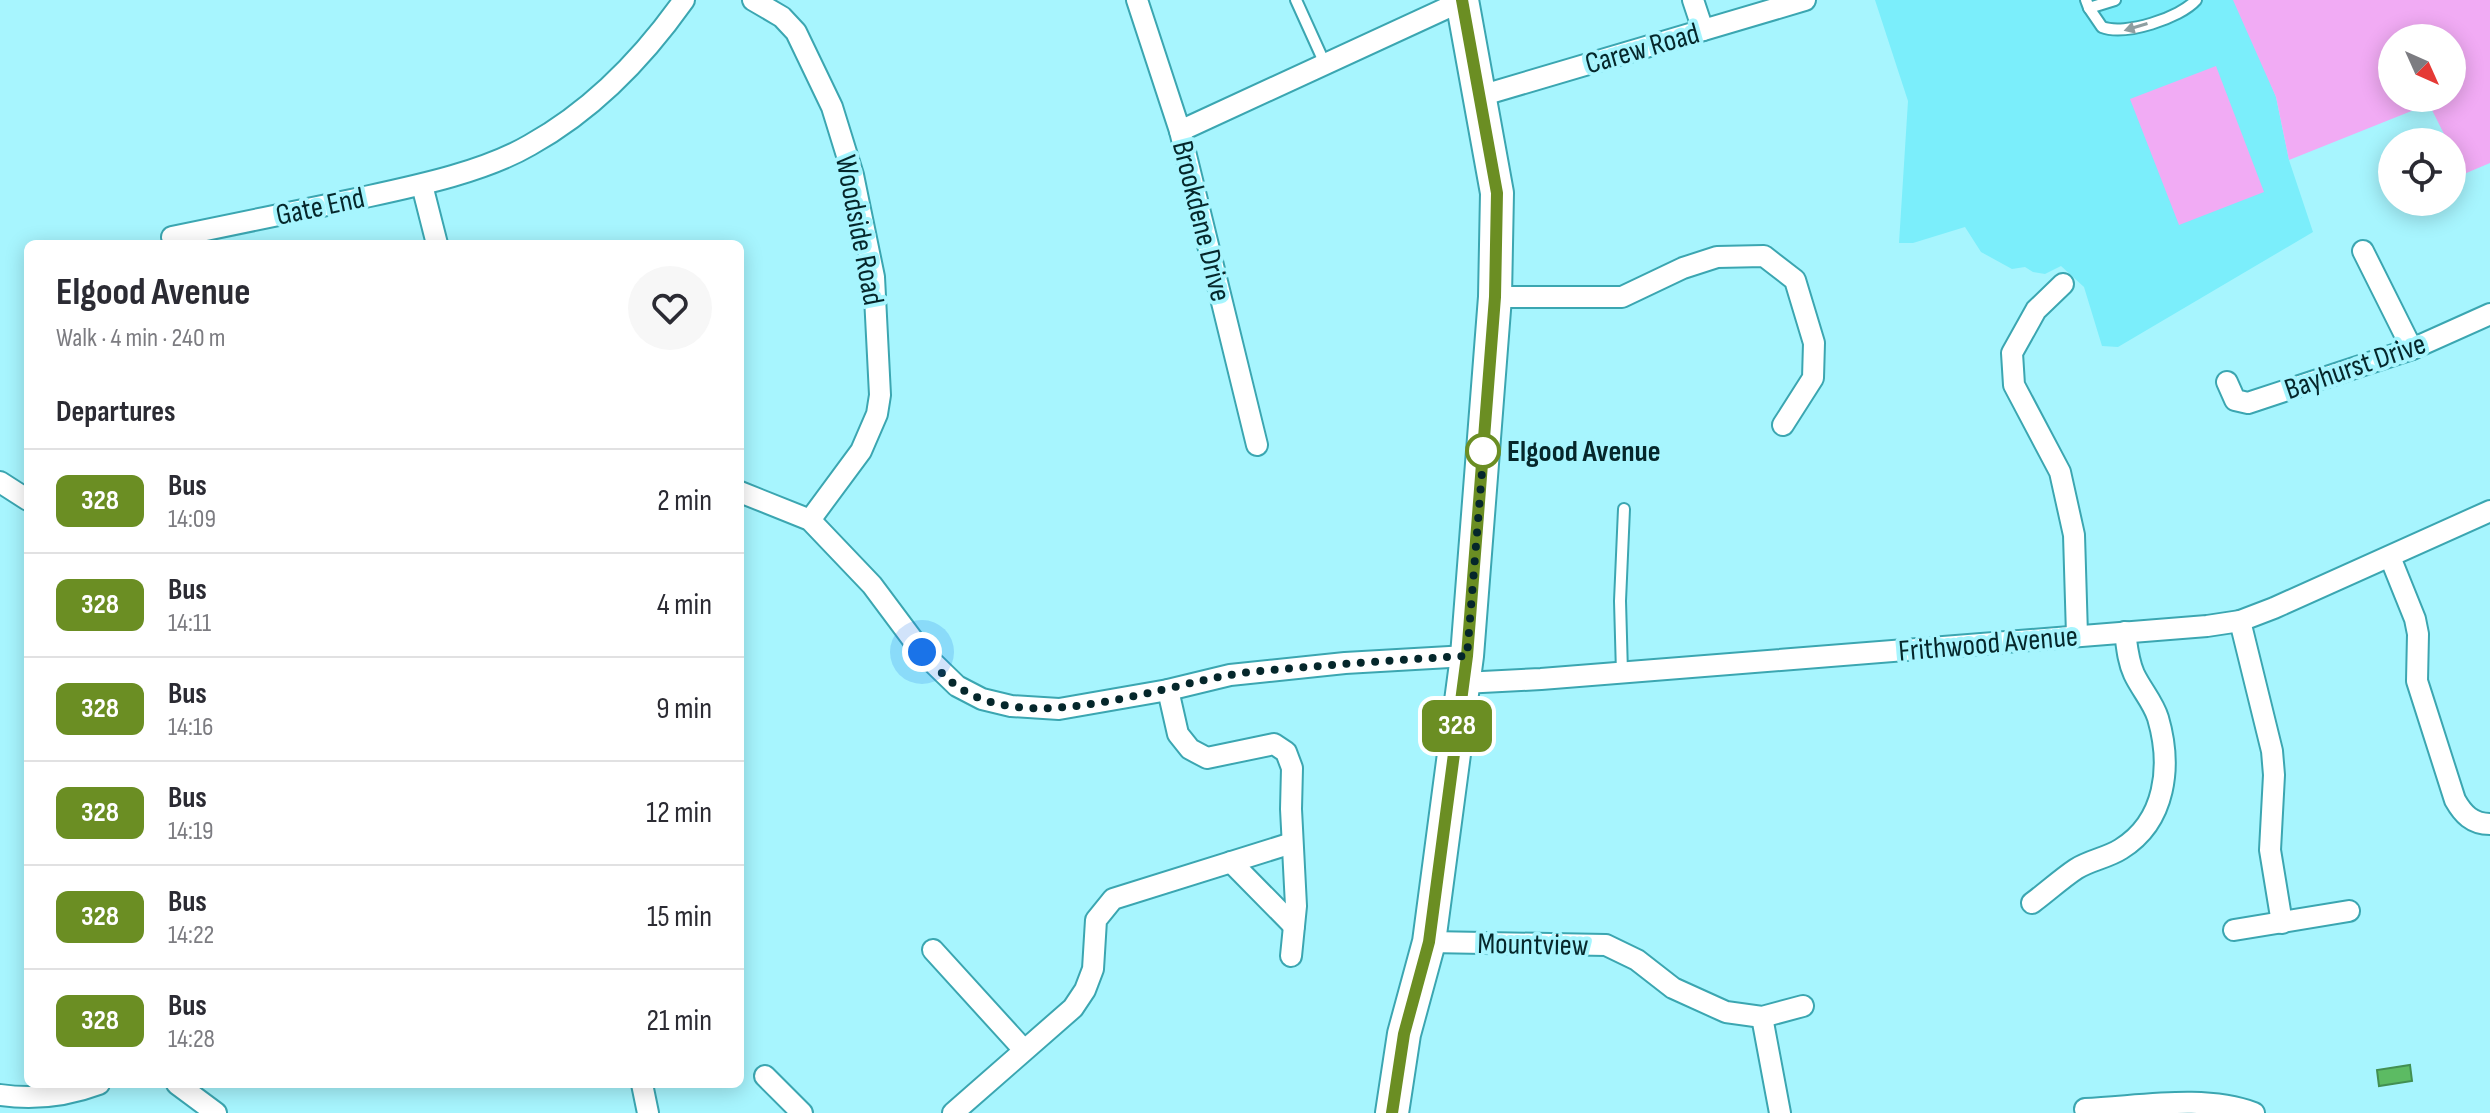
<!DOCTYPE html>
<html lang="en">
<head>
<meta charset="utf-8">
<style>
  body { margin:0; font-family:"Sofia Sans Condensed",sans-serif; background:#f7f7f7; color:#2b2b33; height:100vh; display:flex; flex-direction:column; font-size:30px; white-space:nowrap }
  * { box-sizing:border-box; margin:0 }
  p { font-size:26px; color:#7c7c81 }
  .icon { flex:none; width:44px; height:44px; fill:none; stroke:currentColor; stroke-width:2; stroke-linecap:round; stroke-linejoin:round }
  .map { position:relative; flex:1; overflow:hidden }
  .sheet { position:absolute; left:24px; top:240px; width:720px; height:848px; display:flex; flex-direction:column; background:#fff; border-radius:12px; box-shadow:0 4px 20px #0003 }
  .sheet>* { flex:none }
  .badge { padding:0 16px; border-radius:12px; font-size:28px; line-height:52px }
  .needle { width:52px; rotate:135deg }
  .tools { position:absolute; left:2378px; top:24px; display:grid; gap:16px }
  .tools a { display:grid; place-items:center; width:88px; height:88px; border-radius:50%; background:#fff; box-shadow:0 4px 20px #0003; font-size:40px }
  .you { position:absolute; width:40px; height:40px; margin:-20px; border:6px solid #fff; border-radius:50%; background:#1a73e8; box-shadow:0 0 0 12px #1a73e833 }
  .map>.badge { position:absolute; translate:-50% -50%; box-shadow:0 0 0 4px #fff }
  h2 { padding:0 32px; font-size:30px; line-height:72px }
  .round { display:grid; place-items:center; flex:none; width:84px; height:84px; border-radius:42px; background:#f7f7f7 }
  .headline { display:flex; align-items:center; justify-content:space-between; height:136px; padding:0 32px }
  h1 { font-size:38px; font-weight:700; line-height:60px }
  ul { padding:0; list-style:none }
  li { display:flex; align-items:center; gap:24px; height:104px; padding:0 32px; border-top:2px solid #e1e1e2 }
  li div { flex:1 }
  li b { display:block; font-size:30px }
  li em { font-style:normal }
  li .badge { min-width:88px; font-weight:700; text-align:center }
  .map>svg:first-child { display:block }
</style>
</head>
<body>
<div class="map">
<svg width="2490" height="1113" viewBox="0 0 2490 1113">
  <rect width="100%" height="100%" fill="#a7f5fe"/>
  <polygon fill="#7beefb" points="1875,0 2237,0 2276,97 2289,160 2313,232 2118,347 2102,346 2084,287 2061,266 2045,274 2033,272 2025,267 2012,269 1981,252 1965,227 1913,243 1899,243 1908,101"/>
  <g fill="#f1abf4" fill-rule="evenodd">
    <path d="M2233,0H2490V163L2464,174L2452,149V142H2448L2429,104L2289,160L2276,97ZM2392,38H2452V98H2392Z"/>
    <polygon points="2216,66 2264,192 2179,225 2130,99"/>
  </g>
  <polygon fill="#5cbb63" stroke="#428f52" stroke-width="2" points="2410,1065 2412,1081 2379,1086 2377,1070"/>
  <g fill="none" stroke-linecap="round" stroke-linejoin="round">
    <defs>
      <g id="lane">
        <polyline points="1296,0 1325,64"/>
        <path d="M2086,0L2089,8L2102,27C2125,36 2180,18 2196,0"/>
        <polyline points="2089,8 2115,0"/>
        <polyline points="1622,673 1620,601 1624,509"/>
      </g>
      <g id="street">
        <polyline points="753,0 782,17 796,32 832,107 853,175 874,277 880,395 877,414 861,451 810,520"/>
        <polyline points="1137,0 1180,131 1257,445"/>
        <polyline points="1693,0 1703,30"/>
        <polyline points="1480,96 1805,0"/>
        <polyline points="1180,131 1462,1"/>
        <polyline points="422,185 437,244"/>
        <path d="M172,237C233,224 295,212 356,199C411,187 482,173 530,145C593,110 643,58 684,0"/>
        <polyline points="2363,251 2412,349"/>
        <polyline points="2063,284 2036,310 2012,353 2014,385 2060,472 2074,535 2077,635"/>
        <polyline points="1495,297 1622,297 1683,268 1717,257 1764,256 1795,280 1814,343 1813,378 1783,425"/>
        <polyline points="2227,382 2235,400 2248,403 2412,349 2490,314"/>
        <polyline points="0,482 28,500"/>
        <polyline points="740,492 810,520 872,585 922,652 957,686 982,699 1011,706 1059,709 1168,690 1230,675 1345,663 1467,656"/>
        <path d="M2390,557L2415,619L2418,634L2417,681L2455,800C2463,814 2472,824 2490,824"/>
        <polyline points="2240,621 2272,751 2274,775 2270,850 2282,923"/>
        <polyline points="1463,683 1541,679 2207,626 2240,621 2274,608 2490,511"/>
        <polyline points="1168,690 1178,734 1190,749 1207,758 1274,744 1286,752 1292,768 1291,809 1296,906 1291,956"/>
        <polyline points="1231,862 1294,926"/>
        <path d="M2032,903C2047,892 2061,879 2076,869C2090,860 2107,858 2121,849C2166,821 2172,766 2158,718C2153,702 2141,689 2134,674C2128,661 2127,647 2125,632"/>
        <polyline points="2234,930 2349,911"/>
        <polyline points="1429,942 1606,945 1637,960 1673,988 1726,1012 1762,1017 1803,1006"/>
        <polyline points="933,950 1024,1050"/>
        <polyline points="1762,1017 1780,1113"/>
        <polyline points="765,1076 802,1113"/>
        <polyline points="177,1084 216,1113"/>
        <polyline points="642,1084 648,1113"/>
        <path d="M0,1095C34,1100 67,1096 99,1084"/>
        <path d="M2085,1109C2138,1107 2203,1094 2254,1113"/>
        <polyline points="953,1113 1073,1008 1085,990 1093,969 1096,920 1113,899 1292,843"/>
      </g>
      <polyline id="primary" points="1392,1113 1404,1034 1429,942 1467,656 1495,297 1497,193 1462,0"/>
    </defs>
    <use href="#lane" stroke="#3ba6b1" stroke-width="14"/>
    <use href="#street" stroke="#3ba6b1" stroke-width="24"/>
    <use href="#primary" stroke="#3ba6b1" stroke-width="36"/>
    <use href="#lane" stroke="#fff" stroke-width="10"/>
    <use href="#street" stroke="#fff" stroke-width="20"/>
    <use href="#primary" stroke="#fff" stroke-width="32"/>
  </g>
  <defs><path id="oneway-solid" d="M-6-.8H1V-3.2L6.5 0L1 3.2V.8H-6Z" transform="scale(2)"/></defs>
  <use fill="#8e9ea0" href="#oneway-solid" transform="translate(2136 27) rotate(163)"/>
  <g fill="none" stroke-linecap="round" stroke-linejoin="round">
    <defs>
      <polyline id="line" points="1392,1113 1404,1034 1429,942 1467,656 1495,297 1497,193 1462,0"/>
    </defs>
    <use href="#line" stroke="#fff" stroke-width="18"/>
    <use href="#line" stroke="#6b8e23" stroke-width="12"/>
    <path stroke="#05272b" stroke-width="8" stroke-dasharray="0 14.4" d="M922,652C933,663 944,677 957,686C1026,736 1153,688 1230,675C1252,671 1274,670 1296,668C1353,663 1410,659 1467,656L1484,447L1483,451"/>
  </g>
  <circle fill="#fff" stroke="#6b8e23" stroke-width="4" cx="1483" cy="451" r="16"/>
  <g text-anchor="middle" stroke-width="8" stroke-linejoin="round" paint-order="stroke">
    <g font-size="30" fill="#05272b" stroke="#a7f5fe">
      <text transform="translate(1642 48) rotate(-16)" y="10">Carew Road</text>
      <text transform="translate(320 206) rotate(-12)" y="10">Gate End</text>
      <text transform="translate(1202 221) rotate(76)" y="10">Brookdene Drive</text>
      <text transform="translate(860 230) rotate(79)" y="10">Woodside Road</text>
      <text transform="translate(2355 366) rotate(-19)" y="10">Bayhurst Drive</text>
      <text transform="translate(1988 643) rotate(-5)" y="10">Frithwood Avenue</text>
      <text transform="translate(1533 944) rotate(1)" y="10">Mountview</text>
    </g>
    <g font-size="30" font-weight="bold" fill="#05272b" stroke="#a7f5fe" text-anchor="start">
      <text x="1507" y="461">Elgood Avenue</text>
    </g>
  </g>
</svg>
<div class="tools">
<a><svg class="needle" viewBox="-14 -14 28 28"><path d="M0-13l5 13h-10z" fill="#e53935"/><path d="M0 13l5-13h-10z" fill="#7c7c81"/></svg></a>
<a><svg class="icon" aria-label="locate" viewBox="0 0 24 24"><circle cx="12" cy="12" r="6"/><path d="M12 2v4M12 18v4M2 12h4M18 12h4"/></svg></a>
</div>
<div class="you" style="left:922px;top:652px"></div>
<b class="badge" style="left:1457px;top:726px;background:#6b8e23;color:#fff">328</b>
<section class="sheet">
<div class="headline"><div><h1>Elgood Avenue</h1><p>Walk · 4 min · 240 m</p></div><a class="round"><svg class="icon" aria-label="heart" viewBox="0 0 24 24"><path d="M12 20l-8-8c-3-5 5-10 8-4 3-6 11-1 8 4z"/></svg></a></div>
<h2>Departures</h2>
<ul>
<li><span class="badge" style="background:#6b8e23;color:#fff">328</span><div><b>Bus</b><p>14:09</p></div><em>2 min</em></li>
<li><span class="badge" style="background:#6b8e23;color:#fff">328</span><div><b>Bus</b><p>14:11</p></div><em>4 min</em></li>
<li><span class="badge" style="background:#6b8e23;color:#fff">328</span><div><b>Bus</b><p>14:16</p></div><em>9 min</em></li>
<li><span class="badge" style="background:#6b8e23;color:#fff">328</span><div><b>Bus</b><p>14:19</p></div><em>12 min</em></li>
<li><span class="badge" style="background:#6b8e23;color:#fff">328</span><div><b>Bus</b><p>14:22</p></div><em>15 min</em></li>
<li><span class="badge" style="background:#6b8e23;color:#fff">328</span><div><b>Bus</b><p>14:28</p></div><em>21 min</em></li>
</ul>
</section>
</div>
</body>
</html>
